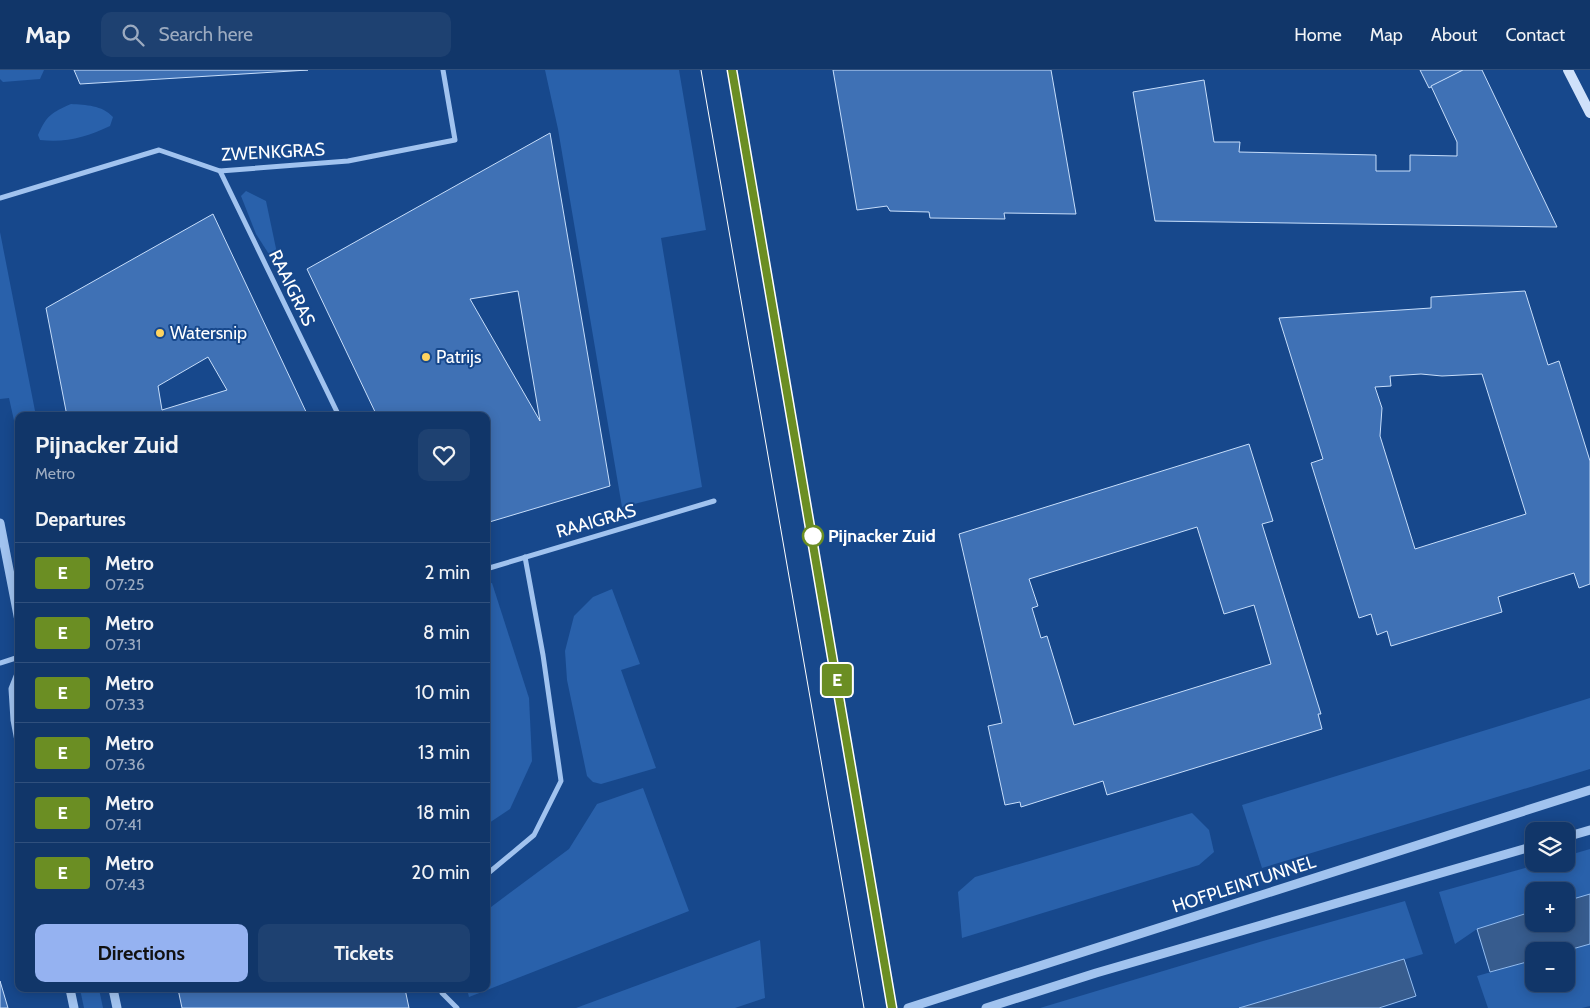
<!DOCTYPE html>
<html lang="en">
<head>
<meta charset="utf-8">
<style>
  body { margin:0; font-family:Cabin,sans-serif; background:#1e4171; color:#f1f3f6; height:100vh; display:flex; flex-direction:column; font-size:19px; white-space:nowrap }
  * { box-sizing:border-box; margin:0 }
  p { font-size:16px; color:#9cabc0 }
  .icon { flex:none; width:28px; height:28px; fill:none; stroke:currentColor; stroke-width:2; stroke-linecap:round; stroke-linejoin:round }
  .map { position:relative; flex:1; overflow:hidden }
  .details { position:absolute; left:15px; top:342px; width:475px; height:580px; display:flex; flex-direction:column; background:#113669; border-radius:10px; box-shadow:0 2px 12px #0003,0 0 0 1px #30507d }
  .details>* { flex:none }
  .badge { padding:0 10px; border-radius:4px; font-size:18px; line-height:32px }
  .fabs { position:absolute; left:1525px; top:752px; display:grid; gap:10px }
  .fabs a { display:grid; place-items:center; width:50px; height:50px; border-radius:10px; background:#113669; box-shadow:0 2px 12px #0003,0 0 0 1px #30507d; font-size:25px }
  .map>.badge { position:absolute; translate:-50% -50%; box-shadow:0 0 0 2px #fff }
  h2 { padding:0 20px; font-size:19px; line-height:45px }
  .round { display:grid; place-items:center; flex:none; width:52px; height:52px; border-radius:10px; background:#1e4171 }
  .summary { display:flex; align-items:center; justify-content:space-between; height:85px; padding:0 20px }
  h1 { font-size:24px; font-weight:700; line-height:38px }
  .action { display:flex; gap:10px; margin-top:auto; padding:10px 20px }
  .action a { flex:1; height:58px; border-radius:10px; background:#95b2f1; color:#111; font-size:20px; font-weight:700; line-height:58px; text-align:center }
  .action a+a { background:#1e4171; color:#f1f3f6 }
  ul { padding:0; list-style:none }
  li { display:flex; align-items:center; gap:15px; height:60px; padding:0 20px; border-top:1px solid #30507d }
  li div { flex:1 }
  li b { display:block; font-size:19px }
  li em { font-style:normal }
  li .badge { min-width:55px; font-weight:700; text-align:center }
  header { display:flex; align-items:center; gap:30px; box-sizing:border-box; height:70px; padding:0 25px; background:#113669; border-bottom:1px solid #30507d }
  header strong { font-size:24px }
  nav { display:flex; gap:28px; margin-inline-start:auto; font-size:18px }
  .search { width:350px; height:45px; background:#1e4171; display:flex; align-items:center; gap:12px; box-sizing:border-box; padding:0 18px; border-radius:10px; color:#9cabc0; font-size:19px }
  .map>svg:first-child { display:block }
</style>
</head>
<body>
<header>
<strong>Map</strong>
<div class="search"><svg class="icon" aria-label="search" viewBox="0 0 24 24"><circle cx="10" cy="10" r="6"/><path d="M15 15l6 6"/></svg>Search here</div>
<nav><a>Home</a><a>Map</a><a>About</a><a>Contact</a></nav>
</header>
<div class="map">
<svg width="1590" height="938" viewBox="0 0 1590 938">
  <rect width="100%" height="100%" fill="#17488c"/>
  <g fill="#2961ab">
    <polygon points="0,0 44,0 40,9 3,12 0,9"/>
    <polygon points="545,0 679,0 706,160 661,168 702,417 622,437 558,59"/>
    <path d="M71,34C86,35 102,35 113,47L110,56C86,67 67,73 40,70L38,65C47,45 51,43 71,34Z"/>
    <polygon points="246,121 266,131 278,188 274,192 256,164 241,126"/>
    <polygon points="0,162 36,346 19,346 19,373 9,328 0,329"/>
    <polygon points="492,513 529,628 532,691 510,739 486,755 486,514"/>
    <polygon points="612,519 640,594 621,600 656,698 601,714 593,712 587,706 567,610 565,581 574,546 593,527"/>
    <polygon points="1590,628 1590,699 1262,798 1242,735"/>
    <polygon points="643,718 689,841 469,927 467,919 486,919 486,843 491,837 569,779 597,734"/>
    <polygon points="1192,743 1209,760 1214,782 1199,795 962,868 958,822 975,807"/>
    <polygon points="1590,779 1590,824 1566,831 1566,821 1534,821 1534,841 1477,859 1455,874 1439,822 1539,794 1566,794 1566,786"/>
    <polygon points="1405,831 1423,884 1239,938 1040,938 1263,871"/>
    <polygon points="760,870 765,928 735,938 576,938"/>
    <polygon points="1590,874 1590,936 1582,938 1488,938 1477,906 1534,890 1534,914 1566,914 1566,881 1565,881"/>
    <polygon points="80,919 99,919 103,938 84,938"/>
  </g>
  <g fill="#375c8e" stroke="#93bdf2">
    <polygon points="1590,824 1590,874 1565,881 1534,881 1534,890 1490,902 1477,859 1534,841 1534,854 1566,854 1566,831"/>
    <polygon points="1404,889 1416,926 1379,938 1239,938"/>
  </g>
  <g fill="#3f71b5" stroke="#c7defb" fill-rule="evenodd">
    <polygon points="74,0 308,0 80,14"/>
    <polygon points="833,0 1051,0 1076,144 1004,143 1005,149 930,148 929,142 890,141 887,136 857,140"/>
    <polygon points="1420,0 1463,0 1429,18"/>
    <polygon points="1463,0 1482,0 1557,157 1155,151 1133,22 1204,10 1214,72 1240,72 1239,82 1376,85 1376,101 1410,101 1410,85 1457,86 1457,72 1431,16"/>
    <path d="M550,63L610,416L486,453V346H377L307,199ZM518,221L540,351L470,229Z"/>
    <path d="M213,144L308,346H67L46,238ZM208,287L227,320L162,340L158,316Z"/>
    <path d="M1525,221L1548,295L1559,291L1590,391V514L1579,518L1574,503L1498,527L1502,542L1391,576L1387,561L1377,565L1371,544L1359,548L1311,393L1323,389L1279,248L1431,238V227ZM1421,304L1442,306L1482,304L1526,444L1415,479L1380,366L1382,338L1375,317L1391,316L1390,306Z"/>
    <path d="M1249,374L1273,451L1262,454L1321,644H1318L1322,659L1107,725L1103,711L1021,737L1020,732L1005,735L988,656L1002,653L959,464ZM1197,457L1224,544L1254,535L1271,594L1074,655L1047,566L1041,568L1032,538L1038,536L1029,509Z"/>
    <polygon points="0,911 8,938 0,938"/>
    <polygon points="178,919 405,919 409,938 182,938"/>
  </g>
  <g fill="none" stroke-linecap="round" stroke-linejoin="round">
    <g stroke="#a1c3ef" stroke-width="5">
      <polyline points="220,101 339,346"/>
      <polyline points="0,128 159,80 220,101 348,91 455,70 443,0"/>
      <polyline points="486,499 714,431"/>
      <polyline points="0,593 19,587"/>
      <polyline points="486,805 534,765 561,711 543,585 525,487"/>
      <polyline points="442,919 442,923 457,938"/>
    </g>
    <g stroke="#a1c3ef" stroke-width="9">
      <polyline points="0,453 19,551"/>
      <polyline points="19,604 13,619 15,650 19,671"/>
      <polyline points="1566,767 1590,760"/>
      <polyline points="70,919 74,938"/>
      <polyline points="113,919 117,938"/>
      <polyline points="908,938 1590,720"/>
      <polyline points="986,938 1096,903 1534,776"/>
    </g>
    <polyline stroke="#cfe1fa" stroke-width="10" points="1568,0 1590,43"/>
    <g stroke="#fff" stroke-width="1">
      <polyline points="701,0 864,938"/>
      <polyline points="732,0 892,938"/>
    </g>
  </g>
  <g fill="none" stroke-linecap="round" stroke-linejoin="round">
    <defs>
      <polyline id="line" points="732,0 892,938"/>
    </defs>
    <use href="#line" stroke="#fff" stroke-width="11"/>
    <use href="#line" stroke="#6b8e23" stroke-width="8"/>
  </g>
  <g fill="#ffd45f" stroke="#17488c" stroke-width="2">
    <circle cx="160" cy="263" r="5"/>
    <circle cx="426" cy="287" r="5"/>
  </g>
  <circle fill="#fff" stroke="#6b8e23" stroke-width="2.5" cx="813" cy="466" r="10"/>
  <g text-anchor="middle" stroke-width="4" stroke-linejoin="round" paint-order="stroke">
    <g font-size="18" fill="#fff" stroke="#17488c">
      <text transform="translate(273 82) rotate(-3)" y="6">ZWENKGRAS</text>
      <text transform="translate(292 218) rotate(64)" y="6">RAAIGRAS</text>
      <text transform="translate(596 451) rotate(-16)" y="6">RAAIGRAS</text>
      <text transform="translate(1244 814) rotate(-18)" y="6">HOFPLEINTUNNEL</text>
    </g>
    <g font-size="18" fill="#fff" stroke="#17488c" text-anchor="start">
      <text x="170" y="269">Watersnip</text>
      <text x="436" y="293">Patrijs</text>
    </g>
    <g font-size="18" font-weight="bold" fill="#fff" stroke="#17488c" text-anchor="start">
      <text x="828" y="472">Pijnacker Zuid</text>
    </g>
  </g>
</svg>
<div class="fabs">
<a><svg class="icon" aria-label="layers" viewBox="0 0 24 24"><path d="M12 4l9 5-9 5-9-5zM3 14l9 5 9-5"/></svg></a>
<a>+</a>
<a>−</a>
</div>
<b class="badge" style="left:837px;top:610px;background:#6b8e23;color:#fff">E</b>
<section class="details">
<div class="summary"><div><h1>Pijnacker Zuid</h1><p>Metro</p></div><a class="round"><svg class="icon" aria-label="heart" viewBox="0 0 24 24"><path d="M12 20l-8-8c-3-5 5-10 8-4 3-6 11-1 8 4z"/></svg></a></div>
<h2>Departures</h2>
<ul>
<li><span class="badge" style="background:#6b8e23;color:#fff">E</span><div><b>Metro</b><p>07:25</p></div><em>2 min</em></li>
<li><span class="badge" style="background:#6b8e23;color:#fff">E</span><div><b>Metro</b><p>07:31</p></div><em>8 min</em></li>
<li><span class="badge" style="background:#6b8e23;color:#fff">E</span><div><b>Metro</b><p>07:33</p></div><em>10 min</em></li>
<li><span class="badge" style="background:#6b8e23;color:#fff">E</span><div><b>Metro</b><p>07:36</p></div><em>13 min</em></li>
<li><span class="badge" style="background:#6b8e23;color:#fff">E</span><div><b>Metro</b><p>07:41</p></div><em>18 min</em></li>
<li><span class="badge" style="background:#6b8e23;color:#fff">E</span><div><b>Metro</b><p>07:43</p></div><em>20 min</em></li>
</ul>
<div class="action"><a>Directions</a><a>Tickets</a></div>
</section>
</div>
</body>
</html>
